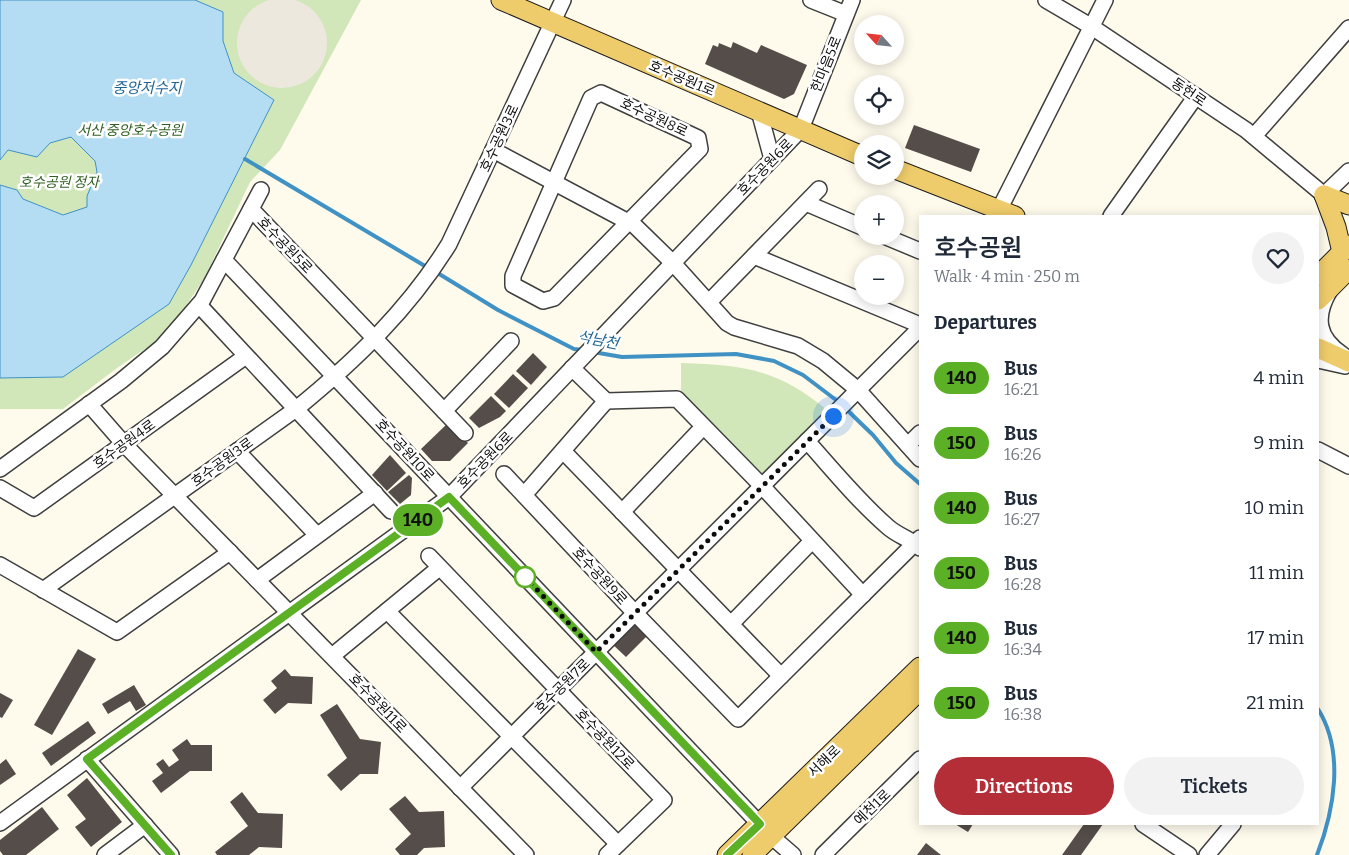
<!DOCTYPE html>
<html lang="en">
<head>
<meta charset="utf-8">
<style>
  body { margin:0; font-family:Bitter,"Noto Sans KR",serif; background:#f2f2f3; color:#1f2937; height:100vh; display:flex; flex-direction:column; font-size:19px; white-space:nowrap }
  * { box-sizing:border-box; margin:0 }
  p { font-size:16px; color:#747a83 }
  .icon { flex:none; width:28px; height:28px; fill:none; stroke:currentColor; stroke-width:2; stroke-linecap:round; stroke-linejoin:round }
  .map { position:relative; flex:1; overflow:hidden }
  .side { position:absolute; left:919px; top:215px; width:400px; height:610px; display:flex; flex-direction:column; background:#fff; border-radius:0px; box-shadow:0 2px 12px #0003 }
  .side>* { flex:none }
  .badge { padding:0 10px; border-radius:16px; font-size:18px; line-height:32px }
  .needle { width:32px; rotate:297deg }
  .fabs { position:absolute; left:854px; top:15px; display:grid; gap:10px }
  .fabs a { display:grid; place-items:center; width:50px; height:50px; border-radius:50%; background:#fff; box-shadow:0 2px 12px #0003; font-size:25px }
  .you { position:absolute; width:25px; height:25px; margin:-12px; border:4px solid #fff; border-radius:50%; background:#1a73e8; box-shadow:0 0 0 8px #1a73e833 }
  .map>.badge { position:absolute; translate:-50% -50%; box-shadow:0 0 0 2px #fff }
  h2 { padding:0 15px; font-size:19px; line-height:45px }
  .round { display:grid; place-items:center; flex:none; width:52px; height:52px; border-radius:26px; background:#f2f2f3 }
  .overview { display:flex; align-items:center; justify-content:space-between; height:85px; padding:0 15px }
  h1 { font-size:24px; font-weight:600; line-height:38px }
  .primary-button { display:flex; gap:10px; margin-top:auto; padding:10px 15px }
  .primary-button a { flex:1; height:58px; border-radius:30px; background:#b32e37; color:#fff; font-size:20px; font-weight:600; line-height:58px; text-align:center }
  .primary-button a+a { background:#f2f2f3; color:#1f2937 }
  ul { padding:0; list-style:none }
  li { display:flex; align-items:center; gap:15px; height:65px; padding:0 15px }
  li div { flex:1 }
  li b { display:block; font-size:19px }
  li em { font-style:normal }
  li .badge { min-width:55px; font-weight:700; text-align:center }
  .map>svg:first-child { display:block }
</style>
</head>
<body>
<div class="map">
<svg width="1349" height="855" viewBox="0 0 1349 855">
  <rect width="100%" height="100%" fill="#fefaec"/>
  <g fill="#d1e6b9">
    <polygon points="0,0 361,0 280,150 250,182 205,277 180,315 155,342 117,368 63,409 0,409"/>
    <path d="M681,363C744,365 778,369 828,411L761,476L722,437L681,392Z"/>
  </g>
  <circle fill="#ede8dd" cx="282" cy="43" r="45"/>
  <polygon fill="#b4dcf2" stroke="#4092c4" points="0,0 195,0 223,12 223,41 234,73 274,100 191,265 169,304 63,377 0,378 0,185 17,190 23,199 63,215 87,207 87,196 97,172 95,161 71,137 50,143 37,157 8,150 0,160"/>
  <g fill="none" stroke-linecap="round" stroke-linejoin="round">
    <g stroke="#4092c4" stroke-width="4">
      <polyline points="245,159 430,269"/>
      <polyline points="436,272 498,310 574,349 584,350"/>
      <polyline points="593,352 622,357 736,354 774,361 803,375 840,403"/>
      <polyline points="845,408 873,435 896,463 920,484"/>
      <path d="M1317,855C1334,811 1345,752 1318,709"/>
    </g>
  </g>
  <g fill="#544d49">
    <polygon points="733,42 757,53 761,45 807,65 794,94 784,99 705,64 713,45 718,47 719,43 731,48"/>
    <polygon points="914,125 980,149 971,172 905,148"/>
    <polygon points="533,353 547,367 531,385 516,371"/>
    <polygon points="513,374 528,388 509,408 494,394"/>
    <polygon points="491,396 506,411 500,417 479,428 469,418"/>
    <polygon points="448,423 468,443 450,461 432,461 421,449"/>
    <polygon points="390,455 406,473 387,491 372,475"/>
    <polygon points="409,475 412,478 411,495 400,504 388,492"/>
    <polygon points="630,620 647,636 626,657 609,641"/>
    <polygon points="78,649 96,659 52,735 34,725"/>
    <polygon points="285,669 291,676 313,677 312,704 288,703 275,714 263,700 277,688 271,681"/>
    <polygon points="134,685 146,705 136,711 130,701 108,714 102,704"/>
    <polygon points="0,693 13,700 2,718 0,717"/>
    <polygon points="337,704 360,739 381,742 378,774 360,774 341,791 327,775 347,758 320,715"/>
    <polygon points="88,721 96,733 51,766 42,753"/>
    <polygon points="187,739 191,745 212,745 212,771 190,771 161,793 152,781 163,773 156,764 163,759 169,767 179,760 172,750"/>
    <polygon points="6,759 16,774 0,785 0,764"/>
    <polygon points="87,778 122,822 91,847 75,827 86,819 67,795"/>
    <polygon points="242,792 258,813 283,814 282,848 259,847 249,855 217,855 215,852 248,826 230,802"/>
    <polygon points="405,796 419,812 444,811 445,847 424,848 417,855 400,855 395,849 411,834 389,809"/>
    <polygon points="42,807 59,829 26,855 3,855 0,851 0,840"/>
    <polygon points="955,824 973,824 968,832"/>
    <polygon points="1084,824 1103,824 1081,855 1062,855"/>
    <polygon points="926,843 941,855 917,855"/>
  </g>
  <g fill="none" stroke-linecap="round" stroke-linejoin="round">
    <defs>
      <g id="minor">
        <polyline points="811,0 846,14"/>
        <polyline points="1046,0 1092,27 1246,130 1324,195 1349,171"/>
        <polygon points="601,93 698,138 700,149 554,298 543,301 513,285 513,276 591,98"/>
        <polyline points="759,111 772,159"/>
        <polyline points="1254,136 1349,28"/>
        <polyline points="493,150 634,225 673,263 727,323 734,327 798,346 823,361 858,390 920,459"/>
        <polyline points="806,203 862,227"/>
        <polyline points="251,209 465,433"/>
        <polyline points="999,210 1105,0"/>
        <polyline points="1111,216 1196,96"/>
        <polyline points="884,236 920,251"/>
        <polyline points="754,256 920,325"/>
        <polyline points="224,260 771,836 793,855"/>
        <path d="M1330,290C1314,317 1317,338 1343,355"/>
        <polyline points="709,302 819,189"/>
        <polyline points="199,305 391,511"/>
        <polyline points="1318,360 1345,366"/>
        <polyline points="572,368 606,401 677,399 762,486 863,595"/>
        <polyline points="89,404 124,444 526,855"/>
        <polyline points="444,411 511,341"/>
        <path d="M807,441C833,470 858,501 888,527C898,536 911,539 920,548"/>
        <polyline points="908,445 920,433"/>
        <polyline points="1318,450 1349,466"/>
        <polyline points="237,451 317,535"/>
        <polyline points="563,451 781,676"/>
        <polyline points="0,469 121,381 162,347 202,301 261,190"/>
        <polyline points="504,474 635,613 738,719 920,538"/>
        <polyline points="0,488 34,508 246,356"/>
        <polyline points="524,495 606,401"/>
        <polyline points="622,512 703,427"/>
        <polyline points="429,556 664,800 607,855"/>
        <polyline points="0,565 117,632 230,552"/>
        <polyline points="257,580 375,493"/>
        <path d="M43,590L296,409C355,361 409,309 449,244L563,0"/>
        <polyline points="387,611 618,844"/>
        <polyline points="731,624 812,541"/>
        <polyline points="332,656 439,568"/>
        <polyline points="87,759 171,855"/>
        <polyline points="460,788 920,328"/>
        <polyline points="0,823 449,497 801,129 852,0"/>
        <polyline points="1143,824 1189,855"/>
        <polyline points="105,855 145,825"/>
        <polyline points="823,855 920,759"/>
        <polyline points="1207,855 1233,824"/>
      </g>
      <g id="major">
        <polyline points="501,0 862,156"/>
        <polyline points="895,169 1015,216"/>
        <polyline points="1324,195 1336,227 1342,252"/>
        <polyline points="1324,195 1349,205"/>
        <polyline points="1318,276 1349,245"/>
        <polyline points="1318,300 1349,269"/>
        <polyline points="1318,348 1349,362"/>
        <polyline points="727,855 920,667"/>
        <polyline points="752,855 920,690"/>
      </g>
    </defs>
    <use href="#minor" stroke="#3f3f3f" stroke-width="18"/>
    <use href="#major" stroke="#1d1d1d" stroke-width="21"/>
    <use href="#minor" stroke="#fff" stroke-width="15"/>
    <use href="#major" stroke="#efcc6b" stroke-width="19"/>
  </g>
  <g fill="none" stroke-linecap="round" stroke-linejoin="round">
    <defs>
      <polyline id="line" points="171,855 87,759 449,497 760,824 727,855"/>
    </defs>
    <use href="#line" stroke="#fff" stroke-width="11"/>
    <use href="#line" stroke="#5bb025" stroke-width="8"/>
    <polyline stroke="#0c0c0c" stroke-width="5" stroke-dasharray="0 9" points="525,577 596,652 833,416"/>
  </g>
  <circle fill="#fff" stroke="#5bb025" stroke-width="2.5" cx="525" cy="577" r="10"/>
  <g text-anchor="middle" stroke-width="5" stroke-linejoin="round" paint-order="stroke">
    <g font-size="14" fill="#0c0c0c" stroke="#fff">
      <text transform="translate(826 64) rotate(-68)" y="5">한마음5로</text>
      <text transform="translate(682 78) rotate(23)" y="5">호수공원1로</text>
      <text transform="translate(1189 92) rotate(34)" y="5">동헌로</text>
      <text transform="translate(654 117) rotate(25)" y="5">호수공원8로</text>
      <text transform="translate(499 138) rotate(-65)" y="5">호수공원3로</text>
      <text transform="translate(765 167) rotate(-46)" y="5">호수공원6로</text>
      <text transform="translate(285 245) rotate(46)" y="5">호수공원5로</text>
      <text transform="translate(124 444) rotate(-36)" y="5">호수공원4로</text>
      <text transform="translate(405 450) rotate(47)" y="5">호수공원10로</text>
      <text transform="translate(485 460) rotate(-46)" y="5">호수공원6로</text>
      <text transform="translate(222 462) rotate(-36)" y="5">호수공원3로</text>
      <text transform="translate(600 576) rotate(47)" y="5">호수공원9로</text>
      <text transform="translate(562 686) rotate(-45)" y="5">호수공원7로</text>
      <text transform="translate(378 703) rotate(46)" y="5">호수공원11로</text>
      <text transform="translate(605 739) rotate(46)" y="5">호수공원12로</text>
      <text transform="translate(824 761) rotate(-44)" y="5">서해로</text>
      <text transform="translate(872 807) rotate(-44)" y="5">예천1로</text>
    </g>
    <g font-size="14" font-style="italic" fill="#2f5f21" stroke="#fff">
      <text x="130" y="135">서산 중앙호수공원</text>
      <text x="59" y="187">호수공원 정자</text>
    </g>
    <g font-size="15" font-style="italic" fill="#1e6495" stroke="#fff">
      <text x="147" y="93">중앙저수지</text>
      <text transform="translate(598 340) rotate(11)" y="5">석남천</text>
    </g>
  </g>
</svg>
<div class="fabs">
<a><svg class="needle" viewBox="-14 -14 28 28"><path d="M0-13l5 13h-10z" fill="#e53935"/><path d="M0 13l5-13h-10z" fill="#747a83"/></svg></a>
<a><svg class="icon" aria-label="locate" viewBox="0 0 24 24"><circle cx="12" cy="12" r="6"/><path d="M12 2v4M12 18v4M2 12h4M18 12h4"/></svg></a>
<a><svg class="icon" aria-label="layers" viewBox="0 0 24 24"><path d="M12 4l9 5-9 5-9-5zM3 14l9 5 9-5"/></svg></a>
<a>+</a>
<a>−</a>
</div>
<div class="you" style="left:833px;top:416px"></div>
<b class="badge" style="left:418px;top:520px;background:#5bb025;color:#111">140</b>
<section class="side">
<div class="overview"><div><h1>호수공원</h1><p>Walk · 4 min · 250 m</p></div><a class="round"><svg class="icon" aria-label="heart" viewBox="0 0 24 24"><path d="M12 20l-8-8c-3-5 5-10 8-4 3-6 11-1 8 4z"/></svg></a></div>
<h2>Departures</h2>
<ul>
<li><span class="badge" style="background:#5bb025;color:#111">140</span><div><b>Bus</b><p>16:21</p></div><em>4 min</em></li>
<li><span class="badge" style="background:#5bb025;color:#111">150</span><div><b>Bus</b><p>16:26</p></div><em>9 min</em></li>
<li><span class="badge" style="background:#5bb025;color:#111">140</span><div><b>Bus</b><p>16:27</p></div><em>10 min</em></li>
<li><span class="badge" style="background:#5bb025;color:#111">150</span><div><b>Bus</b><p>16:28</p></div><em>11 min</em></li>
<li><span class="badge" style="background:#5bb025;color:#111">140</span><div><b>Bus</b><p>16:34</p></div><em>17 min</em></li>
<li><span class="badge" style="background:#5bb025;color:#111">150</span><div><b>Bus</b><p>16:38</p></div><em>21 min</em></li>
</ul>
<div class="primary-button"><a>Directions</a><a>Tickets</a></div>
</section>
</div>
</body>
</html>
